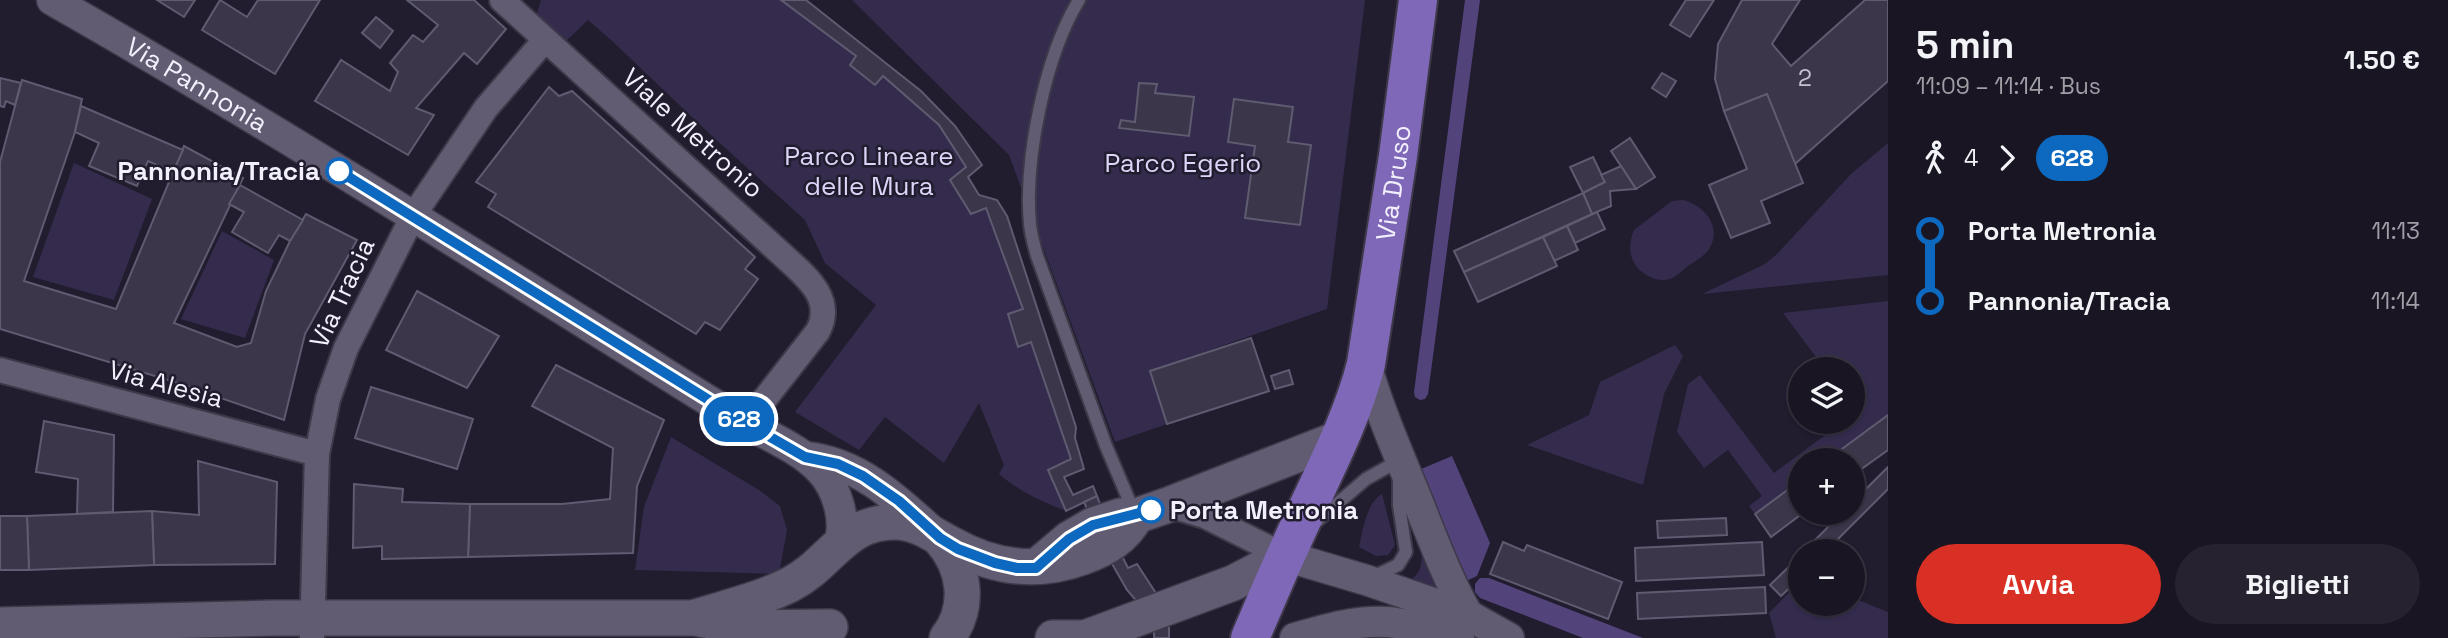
<!DOCTYPE html>
<html lang="it">
<head>
<meta charset="utf-8">
<style>
  body { margin:0; font-family:"Space Grotesk",sans-serif; background:#26222f; color:#f1f3f6; height:100vh; display:flex; flex-direction:column; font-size:26px; white-space:nowrap }
  * { box-sizing:border-box; margin:0 }
  p { font-size:23px; color:#9f9fa5 }
  .icon { flex:none; width:38px; height:38px; fill:none; stroke:currentColor; stroke-width:2; stroke-linecap:round; stroke-linejoin:round }
  .map { position:relative; flex:1; overflow:hidden }
  .side { display:flex; flex-direction:column; background:#191522; width:560px }
  .side>* { flex:none }
  .badge { padding:0 14px; border-radius:23px; font-size:24px; line-height:46px }
  .tools { position:absolute; left:1788px; top:357px; display:grid; gap:14px }
  .tools a { display:grid; place-items:center; width:77px; height:77px; border-radius:50%; background:#191522; box-shadow:0 2px 5px #0004,0 0 0 2px #373440; font-size:35px }
  .map>.badge { position:absolute; translate:-50% -50%; box-shadow:0 0 0 4px #fff }
  .legs { display:flex; align-items:center; gap:10px; height:77px; padding:0 28px; font-size:23px }
  .legs p { margin-inline-start:auto }
  .overview { display:flex; align-items:center; justify-content:space-between; height:119px; padding:0 28px }
  h1 { font-size:38px; font-weight:700; line-height:52px }
  .action { display:flex; gap:14px; margin-top:auto; padding:14px 28px }
  .action a { flex:1; height:80px; border-radius:42px; background:#d93025; color:#fff; font-size:28px; font-weight:700; line-height:80px; text-align:center }
  .action a+a { background:#26222f; color:#f1f3f6 }
  ul { padding:0 28px; list-style:none }
  li { display:flex; align-items:center; gap:24px; height:70px; font-size:26px }
  li i { display:grid; place-items:center; width:10px; height:100%; margin:0 9px; background:currentColor }
  li i::after { content:''; width:18px; height:18px; margin:-9px; border:5px solid; border-radius:50%; background:#191522 }
  li p { margin-inline-start:auto }
  li:first-child i { background:linear-gradient(#0000 50%,currentColor 0) }
  li:last-child i { background:linear-gradient(currentColor 50%,#0000 0) }
  main { display:flex; flex:1; min-height:0 }
  .map>svg:first-child { display:block }
</style>
</head>
<body>
<main>
<div class="map">
<svg width="1888" height="638" viewBox="0 0 1888 638">
  <rect width="100%" height="100%" fill="#211c2e"/>
  <g fill="#352c4d">
    <path d="M541,0H781L856,56L850,65L874,85L883,76L939,125L966,167L971,213L986,208L1023,309L1008,314L1018,346L1031,342L1071,459L1048,470L1066,511C1041,501 1020,492 999,474L1004,465L979,403L944,463L885,417L859,450L795,412L876,305L825,263L805,220L712,136L611,40L588,20L564,43L536,17Z"/>
    <polygon points="852,0 1365,0 1327,309 1150,371 1167,424 1115,442 1009,155"/>
    <polygon points="1888,143 1888,275 1702,294 1765,264 1777,254 1851,174"/>
    <polygon points="74,163 152,199 114,300 33,277"/>
    <path d="M1683,200C1704,205 1723,227 1709,249C1705,256 1695,261 1688,266C1683,270 1676,277 1670,279C1658,283 1643,275 1636,266C1628,254 1629,243 1634,230L1672,201Z"/>
    <polygon points="222,231 274,260 245,338 181,319"/>
    <polygon points="1888,301 1888,415 1827,460 1801,460 1801,480 1755,514 1749,506 1762,496 1728,450 1704,468 1677,432 1688,384 1700,375 1774,473 1843,422 1853,422 1853,414 1857,411 1853,407 1853,369 1825,369 1783,313"/>
    <polygon points="1675,345 1683,356 1664,394 1643,485 1527,445 1589,415 1600,382"/>
    <polygon points="671,437 759,490 780,506 787,530 779,574 635,570 644,507"/>
    <path d="M1382,494L1395,545L1388,555L1376,556L1359,547C1363,531 1366,503 1382,494Z"/>
    <path d="M1415,525L1441,585L1437,591L1409,581C1430,568 1420,545 1415,525Z"/>
    <polygon points="1801,580 1801,604 1853,604 1853,598 1888,612 1888,638 1776,638 1769,613"/>
  </g>
  <g fill="#53437b">
    <polygon points="1465,0 1480,0 1428,394 1425,399 1420,400 1415,397 1414,392"/>
    <polygon points="1452,456 1490,543 1477,576 1462,583 1414,472"/>
    <polygon points="1480,578 1489,578 1643,638 1583,638 1480,598 1475,592 1475,584"/>
  </g>
  <g fill="#3b364a" stroke="#5f5b70" stroke-width="2">
    <polygon points="157,0 195,0 184,17"/>
    <polygon points="220,0 247,17 258,0 320,0 275,74 202,30"/>
    <polygon points="407,0 474,0 506,29 477,64 464,53 416,108 434,115 408,155 315,101 341,60 390,91 398,72 390,63 413,35 423,42 438,25"/>
    <polygon points="781,0 806,0 921,91 955,126 982,165 968,177 979,195 997,200 1007,216 1076,427 1075,438 1084,469 1064,477 1073,495 1093,486 1097,496 1066,511 1048,470 1071,459 1031,342 1018,347 1008,314 1023,309 986,208 971,214 950,180 966,167 939,125 883,76 875,85 850,65 856,56"/>
    <polygon points="1686,0 1714,0 1690,37 1670,25"/>
    <polygon points="1742,0 1800,0 1772,44 1791,66 1865,0 1888,0 1888,81 1795,164 1767,94 1724,111 1715,79 1718,44"/>
    <polygon points="376,17 393,31 380,48 362,33"/>
    <polygon points="1662,73 1676,81 1666,97 1652,88"/>
    <polygon points="0,78 21,83 15,105 6,101 4,107 0,106"/>
    <polygon points="22,80 82,99 75,132 24,281 116,309 184,146 243,178 174,323 237,347 251,343 266,291 290,241 306,214 357,240 305,334 284,420 178,383 0,329 0,162"/>
    <polygon points="1139,83 1157,84 1155,93 1194,97 1189,136 1119,128 1121,120 1135,122"/>
    <polygon points="549,87 559,96 572,91 755,257 745,269 758,279 720,330 705,322 696,334 488,207 496,194 476,182"/>
    <polygon points="1767,94 1803,183 1761,201 1770,223 1731,238 1709,185 1747,169 1724,111"/>
    <polygon points="1234,99 1293,107 1288,142 1311,145 1300,225 1245,218 1255,146 1228,142"/>
    <polygon points="81,106 183,150 173,172 148,161 137,186 89,166 99,143 75,132"/>
    <polygon points="1630,138 1655,177 1636,189 1611,151"/>
    <polygon points="1593,157 1605,182 1583,193 1570,167"/>
    <polygon points="1621,166 1636,189 1610,191 1611,206 1592,214 1583,193 1605,182 1601,175"/>
    <polygon points="240,185 303,220 290,241 279,235 268,253 232,232 244,212 229,204"/>
    <polygon points="1583,193 1592,214 1464,272 1454,251"/>
    <polygon points="1597,212 1605,229 1575,243 1567,226"/>
    <polygon points="1567,226 1578,250 1554,261 1543,237"/>
    <polygon points="1543,237 1557,266 1478,302 1464,272"/>
    <polygon points="417,291 499,336 467,388 386,350"/>
    <polygon points="1251,338 1269,391 1167,424 1150,371"/>
    <polygon points="556,365 664,420 637,486 633,553 468,557 470,504 562,504 610,499 613,448 532,406"/>
    <polygon points="1289,370 1293,384 1275,389 1271,376"/>
    <polygon points="371,387 473,419 457,469 355,438"/>
    <polygon points="1888,415 1888,450 1853,475 1853,460 1827,460"/>
    <polygon points="44,421 114,435 113,512 77,514 78,479 36,472"/>
    <polygon points="198,461 277,482 275,564 154,565 152,511 199,515"/>
    <polygon points="1888,467 1888,489 1826,551 1804,551 1842,513 1853,513 1853,502"/>
    <polygon points="1801,480 1801,513 1803,513 1771,537 1755,514"/>
    <polygon points="354,484 403,489 402,502 470,504 468,557 382,559 382,546 353,548"/>
    <polygon points="1097,496 1115,542 1128,568 1137,564 1161,601 1169,623 1169,638 1154,638 1154,626 1147,613 1127,590 1103,548 1084,502"/>
    <polygon points="152,511 154,565 29,570 27,516"/>
    <polygon points="0,516 27,516 29,570 0,570"/>
    <polygon points="1726,518 1727,535 1658,538 1657,521"/>
    <polygon points="1503,542 1524,551 1527,545 1622,582 1608,619 1490,574"/>
    <polygon points="1762,542 1764,575 1636,581 1635,548"/>
    <polygon points="1801,555 1801,577 1781,596 1770,585"/>
    <polygon points="1765,587 1766,613 1638,619 1637,593"/>
  </g>
  <g fill="none" stroke-linecap="round" stroke-linejoin="round">
    <defs>
      <g id="service">
        <path d="M1079,0C1045,56 1024,159 1030,224C1031,235 1034,245 1037,256L1106,446L1134,512"/>
        <polyline points="1317,521 1366,479 1400,460"/>
        <polyline points="1373,577 1398,565 1406,552 1399,505 1399,478"/>
      </g>
      <g id="minor">
        <path d="M502,0L787,259C808,278 834,300 818,331L746,423"/>
        <polyline points="0,370 317,454"/>
        <polyline points="1168,505 1205,516 1285,556"/>
        <polyline points="312,638 317,454 328,399 346,348 413,216 486,108 545,40"/>
      </g>
      <g id="tertiary">
        <path id="s1" d="M52,0C245,110 434,229 623,347C663,372 703,398 744,422C770,437 800,449 820,470C837,488 847,520 839,544"/>
        <path d="M1366,364C1379,410 1398,453 1416,497C1432,537 1447,578 1468,615"/>
        <path d="M806,457C857,462 896,498 932,531"/>
        <polyline points="1285,556 1366,580 1468,615 1509,638"/>
        <path d="M1295,638C1326,629 1356,620 1388,622C1412,624 1436,632 1459,638"/>
      </g>
      <g id="secondary">
        <path d="M940,539C965,567 971,607 947,638"/>
        <polyline points="1043,561 1069,539 1093,525 1120,516 1136,516 1168,505 1340,438"/>
        <path d="M696,617C728,607 762,599 791,584C832,563 844,520 898,522C917,523 934,535 951,544C993,568 1037,574 1083,557C1105,549 1125,538 1136,516"/>
        <polyline points="0,625 273,618 694,618 750,628 830,627"/>
        <polyline points="1053,638 1090,638"/>
        <polyline points="1085,638 1233,583 1285,556"/>
      </g>
      <g id="primary">
        <path id="s2" d="M1250,638C1268,595 1287,552 1307,509C1329,462 1353,415 1366,364L1398,156L1418,0"/>
      </g>
    </defs>
    <use href="#service" stroke="#3e3949" stroke-width="16"/>
    <use href="#minor" stroke="#3e3949" stroke-width="28"/>
    <use href="#tertiary" stroke="#3e3949" stroke-width="33"/>
    <use href="#secondary" stroke="#3e3949" stroke-width="38"/>
    <use href="#primary" stroke="#3e3949" stroke-width="42"/>
    <use href="#service" stroke="#615c72" stroke-width="12"/>
    <use href="#minor" stroke="#615c72" stroke-width="24"/>
    <use href="#tertiary" stroke="#615c72" stroke-width="30"/>
    <use href="#secondary" stroke="#615c72" stroke-width="35"/>
    <use href="#primary" stroke="#8068b9" stroke-width="38"/>
  </g>
  <g fill="none" stroke-linecap="round" stroke-linejoin="round">
    <defs>
      <polyline id="line-1" points="339,171 746,423 805,457 838,464 863,476 899,501 940,538 958,549 995,563 1017,568 1036,568 1069,539 1093,525 1151,510"/>
    </defs>
    <use href="#line-1" stroke="#fff" stroke-width="16"/>
    <use href="#line-1" stroke="#0c69bf" stroke-width="10"/>
  </g>
  <g fill="#fff" stroke="#0c69bf" stroke-width="3.5">
    <circle cx="339" cy="171" r="12"/>
    <circle cx="1151" cy="510" r="12"/>
  </g>
  <g text-anchor="middle" stroke-width="5" stroke-linejoin="round" paint-order="stroke">
    <g font-size="23" fill="#c4c2d0">
      <text x="1805" y="86">2</text>
    </g>
    <g font-size="26" fill="#f2f0fc" stroke="#211c2e">
      <text dy="9" stroke="none"><textPath href="#s1" startOffset="168">Via Pannonia</textPath></text>
      <text transform="translate(693 133) rotate(42)" y="9">Viale Metronio</text>
      <text dy="9" stroke="none"><textPath href="#s2" startOffset="481">Via Druso</textPath></text>
      <text transform="translate(342 293) rotate(-65)" y="9">Via Tracia</text>
      <text transform="translate(166 384) rotate(15)" y="9">Via Alesia</text>
    </g>
    <g font-size="26" fill="#dcd5f8" stroke="#211c2e">
      <text x="869" y="165">Parco Lineare<tspan x="869" dy="30">delle Mura</tspan></text>
      <text x="1183" y="172">Parco Egerio</text>
    </g>
    <g font-size="26" font-weight="bold" fill="#f2f0fc" stroke="#211c2e" text-anchor="end">
      <text x="320" y="180">Pannonia/Tracia</text>
      <text x="1170" y="519" text-anchor="start">Porta Metronia</text>
    </g>
  </g>
</svg>
<div class="tools">
<a><svg class="icon" aria-label="layers" viewBox="0 0 24 24"><path d="M12 4l9 5-9 5-9-5zM3 14l9 5 9-5"/></svg></a>
<a>+</a>
<a>−</a>
</div>
<b class="badge" style="left:739px;top:419px;background:#0c69bf;color:#fff">628</b>
</div>
<section class="side">
<div class="overview"><div><h1>5 min</h1><p>11:09 – 11:14 · Bus</p></div><b>1.50 €</b></div>
<div class="legs"><svg class="icon" aria-label="walk" viewBox="0 0 24 24"><circle cx="13" cy="4" r="2"/><path d="M13 8l-2 6 4 7M11 14l-3 7M7 12l3-4h3l4 4"/></svg>4<svg class="icon" aria-label="forward" viewBox="0 0 24 24"><path d="M9 5l7 7-7 7"/></svg><b class="badge" style="background:#0c69bf;color:#fff">628</b></div>
<ul>
<li><i style="color:#0c69bf"></i><b>Porta Metronia</b><p>11:13</p></li>
<li><i style="color:#0c69bf"></i><b>Pannonia/Tracia</b><p>11:14</p></li>
</ul>
<div class="action"><a>Avvia</a><a>Biglietti</a></div>
</section>
</main>
</body>
</html>
